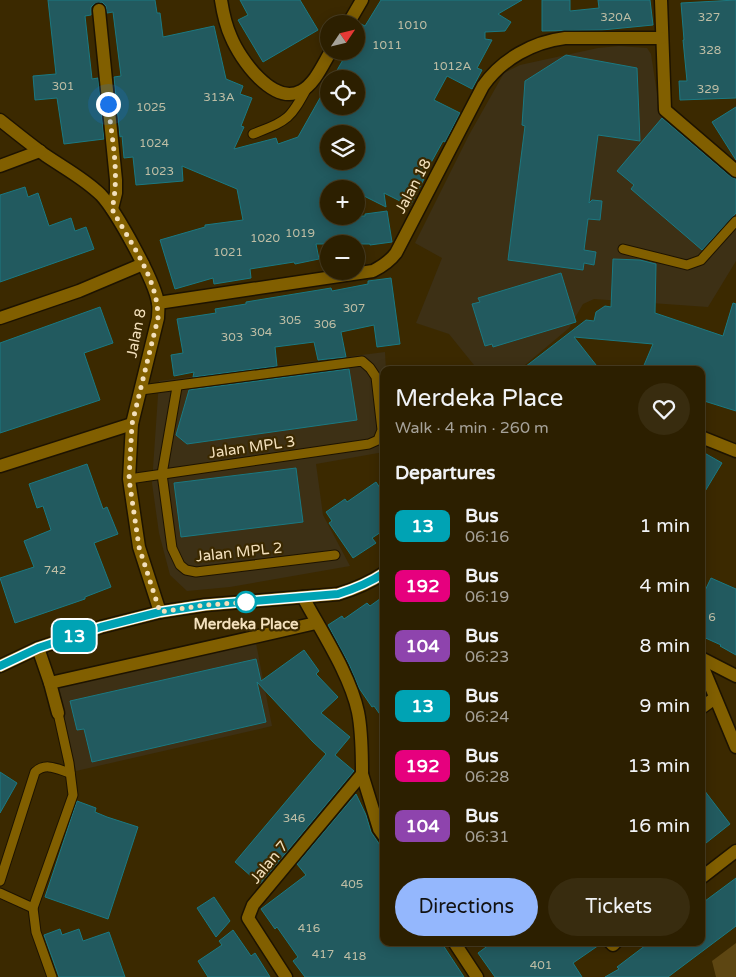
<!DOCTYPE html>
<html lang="en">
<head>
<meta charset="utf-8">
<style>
  body { margin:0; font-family:"Varela Round",sans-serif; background:#382c0f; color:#f1f3f6; height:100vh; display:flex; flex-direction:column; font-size:19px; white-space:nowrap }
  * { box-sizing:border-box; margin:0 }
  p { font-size:16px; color:#a6a299 }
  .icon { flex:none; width:28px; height:28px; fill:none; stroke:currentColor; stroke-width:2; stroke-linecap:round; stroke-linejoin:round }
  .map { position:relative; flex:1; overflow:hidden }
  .drawer { position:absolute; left:380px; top:366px; width:325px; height:580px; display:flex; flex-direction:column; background:#2c1f00; border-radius:10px; box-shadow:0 2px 12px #0003,0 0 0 1px #483d22 }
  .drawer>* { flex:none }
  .badge { padding:0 10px; border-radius:8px; font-size:18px; line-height:32px }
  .needle { width:32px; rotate:55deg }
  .buttons { position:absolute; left:320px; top:15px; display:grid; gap:10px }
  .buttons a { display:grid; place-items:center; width:45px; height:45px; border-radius:50%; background:#2c1f00; box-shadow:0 2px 12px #0003,0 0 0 1px #483d22; font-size:25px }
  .you { position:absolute; width:25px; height:25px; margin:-12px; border:4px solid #fff; border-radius:50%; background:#1a73e8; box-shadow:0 0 0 8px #1a73e833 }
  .map>.badge { position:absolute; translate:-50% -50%; box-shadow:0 0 0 2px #fff }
  h2 { padding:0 15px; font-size:19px; line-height:45px }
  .round { display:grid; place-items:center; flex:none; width:52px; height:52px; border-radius:26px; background:#382c0f }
  .head { display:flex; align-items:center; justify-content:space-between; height:85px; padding:0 15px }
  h1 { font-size:24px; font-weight:600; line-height:38px }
  .cta { display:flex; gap:10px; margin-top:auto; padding:10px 15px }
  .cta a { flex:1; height:58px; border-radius:30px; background:#94b7fd; color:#111; font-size:20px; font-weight:600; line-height:58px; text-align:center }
  .cta a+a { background:#382c0f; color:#f1f3f6 }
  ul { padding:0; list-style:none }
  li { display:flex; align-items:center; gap:15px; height:60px; padding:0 15px }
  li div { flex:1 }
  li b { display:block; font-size:19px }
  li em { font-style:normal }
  li .badge { min-width:55px; font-weight:700; text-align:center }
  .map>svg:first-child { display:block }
</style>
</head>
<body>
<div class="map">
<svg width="736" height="977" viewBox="0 0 736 977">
  <rect width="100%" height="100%" fill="#3b2900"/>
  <g fill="#3d3015">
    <polygon points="619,46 647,48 651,54 660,113 736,179 736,261 708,307 594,299 583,304 569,328 519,370 478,370 449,334 416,323 442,258 415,243 469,135 504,73 520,65 598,48"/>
    <polygon points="385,352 386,370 384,370 384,452 316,464 323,515 350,566 230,587 187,591 170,575 159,533 152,483 159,381"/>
    <polygon points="256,643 272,726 76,771 58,688"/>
  </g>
  <polygon fill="#5d4612" points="736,943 736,977 716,977 712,961"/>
  <g fill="#225a5f" stroke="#1b7982" fill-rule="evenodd">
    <path d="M48,0H155L157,13H160L163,37L214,26L226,79L243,86L240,94L252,98L241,126L244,127L234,149L276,138L278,144L298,137L329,82V106H356V79H332L348,51H356V32L361,24L365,26L381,0H522L498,14L511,22L505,31L485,32V39L492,40L477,68L482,70L472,89L447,76L434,100L460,113L445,142L443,141L422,179H424L410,206L384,193L386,207L356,192V189H329V216H365V214L387,211L392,242L370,245V244H316L319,259L295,264L294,262L250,269L251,278L214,284L213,278L175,289L160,240L205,227V225L243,220L237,189L182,166L183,181L136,185L133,157L124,158L122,136L120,137L114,77L121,76L113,12L107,13L106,6L102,2L94,4L91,7V15L85,16L92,79L98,78L104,139L64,144L57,98L35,100L33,76L56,74ZM329,134H356V161H329Z"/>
    <polygon points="240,0 300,0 318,30 263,62 238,20 248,15"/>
    <polygon points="542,0 570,0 570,11 599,8 598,0 650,0 653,25 602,30 542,31"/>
    <polygon points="736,0 736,98 680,100 679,81 687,81 683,40 684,40 681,3"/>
    <polygon points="566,55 637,68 640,141 598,135 589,203 592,200 602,201 600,220 588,219 584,250 596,252 594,265 584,263 583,270 508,260 525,126 522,125 525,81"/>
    <polygon points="736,107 736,160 712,122"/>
    <polygon points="662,118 731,177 736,179 736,213 702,250 631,189 634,185 617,171"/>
    <polygon points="25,187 28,197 38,193 49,226 71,218 75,231 86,227 94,249 0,282 0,195"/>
    <polygon points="613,259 640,260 656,264 655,313 723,336 733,303 736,304 736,411 701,400 701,370 642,370 653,344 574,337 600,370 521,370 586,320 594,321 596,312 605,306 611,307"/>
    <polygon points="561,273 576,322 493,347 492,344 485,346 472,304 480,302 478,298"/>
    <polygon points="391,278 400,344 377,347 374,325 341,332 346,357 318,360 314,342 275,347 277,366 193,377 194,372 174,376 171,355 183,353 177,319 216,313 215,309 246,304 246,302 331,288 332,291 368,284 368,281"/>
    <polygon points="100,307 113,343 84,353 100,400 0,433 0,343"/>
    <polygon points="349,369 357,420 187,444 176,435 189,390"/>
    <polygon points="701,451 722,463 701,498"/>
    <polygon points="87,464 103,509 107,507 118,534 94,543 111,587 85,597 85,599 15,623 0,578 34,567 24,541 51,530 43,506 37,508 29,484"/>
    <polygon points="296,468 303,522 181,537 174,483"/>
    <polygon points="376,482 384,494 384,530 372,538 376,543 353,558 329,523 332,521 326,512 345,499 347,502"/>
    <polygon points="711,578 736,589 736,655 720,646 721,645 701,636 701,599"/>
    <polygon points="384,596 384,720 374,706 372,707 359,688 349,664 328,625 342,616 344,619 367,603 370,606"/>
    <polygon points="304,650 319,671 316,674 338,697 321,713 350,737 335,755 354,771 260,884 235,862 326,754 313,742 257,682 266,722 92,762 84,729 77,730 70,701 256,659 261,681"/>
    <polygon points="0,772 17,783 0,813"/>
    <polygon points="701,786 730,824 701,847"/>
    <polygon points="356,794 366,815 371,832 384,851 384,942 441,942 464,977 305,977 293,961 298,957 277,927 275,929 261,909 306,875 297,864"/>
    <polygon points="77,801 96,808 95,812 107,817 138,827 108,919 45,897"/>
    <polygon points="736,878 736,926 668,977 605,977 619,969 617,967 650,942 701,942 701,904"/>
    <polygon points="214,897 230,921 216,937 197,908"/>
    <polygon points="60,929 62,935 79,929 83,941 109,932 125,977 59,977 44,935"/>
    <polygon points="233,930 251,956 255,953 270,977 208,977 198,961 222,945 219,941"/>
    <polygon points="493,942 602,942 602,943 573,963 582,977 495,977 478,953"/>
  </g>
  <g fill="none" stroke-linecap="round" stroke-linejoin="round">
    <defs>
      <g id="lane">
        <path d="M253,134C288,120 289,121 307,88"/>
        <polyline points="623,249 687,265 701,260 736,221"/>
        <polyline points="177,387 162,474 172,548 180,565 186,570 196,572 335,555"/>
        <polyline points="129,479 369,444 378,440 382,430 376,377 370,368 362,361 141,390"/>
        <path d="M0,881L35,772C46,762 57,769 70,773"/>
        <polyline points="0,893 33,908"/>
        <polyline points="52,977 36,932 33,908 73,795 69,763 58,713"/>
      </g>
      <g id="street">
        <path d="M221,0C223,13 226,26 231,37C240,59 273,106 301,91C315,84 323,64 331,51"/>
        <polyline points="661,0 665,110 736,171"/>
        <polyline points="99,10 116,180 116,193 112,209"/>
        <polyline points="348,24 362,0"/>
        <path d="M0,120C15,132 30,144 45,155C64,168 85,179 101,195C116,211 155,281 158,303C159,307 158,313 158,318L132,424L129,479L139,547L160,612"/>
        <polyline points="0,166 40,151"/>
        <path d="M158,303L373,271C383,266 390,261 396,253L483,86C502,59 533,42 565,38H661"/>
        <polyline points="0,318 79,291 143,264"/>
        <polyline points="0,466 132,424"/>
        <polyline points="38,648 50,683 58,713"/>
        <polyline points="701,658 736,676"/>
        <polyline points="701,663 736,747"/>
        <polyline points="50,683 316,623"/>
        <polyline points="701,708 715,698"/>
        <polyline points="362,774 379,829 384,836"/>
        <polyline points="701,878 736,851"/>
        <polyline points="454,942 477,977"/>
        <polyline points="610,942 613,945 616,942"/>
        <path d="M286,977L248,918L253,905L362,774C362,753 362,732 358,712C350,674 321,631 303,597"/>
      </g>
      <g id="secondary">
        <polyline points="701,437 736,451"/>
        <path d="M0,666L38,648L101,627L160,612L205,605L338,594C355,589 369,583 384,573"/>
      </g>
    </defs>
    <use href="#lane" stroke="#1d1300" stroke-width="11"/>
    <use href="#street" stroke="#1d1300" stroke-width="15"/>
    <use href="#secondary" stroke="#1d1300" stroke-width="15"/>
    <use href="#lane" stroke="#815f00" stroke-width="9"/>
    <use href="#street" stroke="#815f00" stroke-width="12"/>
    <use href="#secondary" stroke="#815f00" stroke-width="12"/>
  </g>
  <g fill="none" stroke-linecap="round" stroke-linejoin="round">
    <defs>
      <path id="line" d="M0,666L38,648L101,627L160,612L205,605L338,594C354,589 369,583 384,573"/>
    </defs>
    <use href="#line" stroke="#fff" stroke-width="11"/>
    <use href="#line" stroke="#00a3b4" stroke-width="8"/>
    <path stroke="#f3e0bc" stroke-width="5" stroke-dasharray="0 9" d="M108,104C112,139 120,175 112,209C130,243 158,278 158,318L132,424L129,479L139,547L160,612L205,605L249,602H246"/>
  </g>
  <circle fill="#fff" stroke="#00a3b4" stroke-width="2.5" cx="246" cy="602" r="10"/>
  <g text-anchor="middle" stroke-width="4.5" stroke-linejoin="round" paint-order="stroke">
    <g font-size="12" fill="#bfbea5">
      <text x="616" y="21">320A</text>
      <text x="709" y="21">327</text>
      <text x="412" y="29">1010</text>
      <text x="387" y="49">1011</text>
      <text x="710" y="54">328</text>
      <text x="452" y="70">1012A</text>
      <text x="63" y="90">301</text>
      <text x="708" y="93">329</text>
      <text x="219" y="101">313A</text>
      <text x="151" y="111">1025</text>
      <text x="154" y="147">1024</text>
      <text x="159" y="175">1023</text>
      <text x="300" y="237">1019</text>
      <text x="265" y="242">1020</text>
      <text x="228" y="256">1021</text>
      <text x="354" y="312">307</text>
      <text x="290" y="324">305</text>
      <text x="325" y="328">306</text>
      <text x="261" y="336">304</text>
      <text x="232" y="341">303</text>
      <text x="55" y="574">742</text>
      <text x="712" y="621">6</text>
      <text x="294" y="822">346</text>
      <text x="352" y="888">405</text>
      <text x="309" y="932">416</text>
      <text x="323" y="958">417</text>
      <text x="355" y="960">418</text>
      <text x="541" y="969">401</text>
    </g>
    <g font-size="15" fill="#f3e0bc" stroke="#3b2900">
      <text transform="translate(413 186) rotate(-62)" y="5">Jalan 18</text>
      <text transform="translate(136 333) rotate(-79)" y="5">Jalan 8</text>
      <text transform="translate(252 447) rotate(-8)" y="5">Jalan MPL 3</text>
      <text transform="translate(239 552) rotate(-6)" y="5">Jalan MPL 2</text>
      <text transform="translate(269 862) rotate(-50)" y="5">Jalan 7</text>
    </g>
    <g font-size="15" font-weight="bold" fill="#f3e0bc" stroke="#3b2900">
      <text x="246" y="629">Merdeka Place</text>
    </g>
  </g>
</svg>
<div class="buttons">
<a><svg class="needle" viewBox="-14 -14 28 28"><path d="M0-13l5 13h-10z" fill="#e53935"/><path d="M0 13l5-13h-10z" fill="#a6a299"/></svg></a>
<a><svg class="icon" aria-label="locate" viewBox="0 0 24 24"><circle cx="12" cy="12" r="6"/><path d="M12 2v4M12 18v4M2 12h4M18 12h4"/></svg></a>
<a><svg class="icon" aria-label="layers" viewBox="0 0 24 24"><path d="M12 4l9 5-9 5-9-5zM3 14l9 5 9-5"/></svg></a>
<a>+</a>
<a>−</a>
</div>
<div class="you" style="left:108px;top:104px"></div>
<b class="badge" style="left:74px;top:636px;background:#00a3b4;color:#fff">13</b>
<section class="drawer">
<div class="head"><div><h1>Merdeka Place</h1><p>Walk · 4 min · 260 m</p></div><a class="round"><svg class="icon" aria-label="heart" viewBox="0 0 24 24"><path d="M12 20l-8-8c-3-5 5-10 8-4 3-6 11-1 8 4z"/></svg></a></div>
<h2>Departures</h2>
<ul>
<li><span class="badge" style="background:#00a3b4;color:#fff">13</span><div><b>Bus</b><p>06:16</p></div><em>1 min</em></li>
<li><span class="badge" style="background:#e6007e;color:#fff">192</span><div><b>Bus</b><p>06:19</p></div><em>4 min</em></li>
<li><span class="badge" style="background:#8e44ad;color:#fff">104</span><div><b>Bus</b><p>06:23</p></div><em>8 min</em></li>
<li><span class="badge" style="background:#00a3b4;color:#fff">13</span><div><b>Bus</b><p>06:24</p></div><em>9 min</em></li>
<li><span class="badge" style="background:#e6007e;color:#fff">192</span><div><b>Bus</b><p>06:28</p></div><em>13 min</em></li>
<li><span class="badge" style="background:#8e44ad;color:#fff">104</span><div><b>Bus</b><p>06:31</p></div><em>16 min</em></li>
</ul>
<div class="cta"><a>Directions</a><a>Tickets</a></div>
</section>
</div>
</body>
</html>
